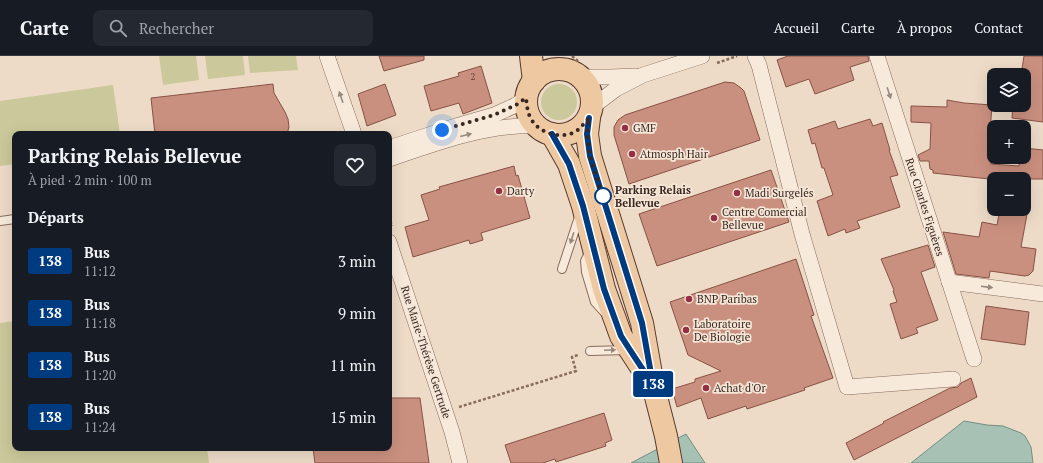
<!DOCTYPE html>
<html lang="fr">
<head>
<meta charset="utf-8">
<style>
  body { margin:0; font-family:"PT Serif",serif; background:#242831; color:#f1f3f6; height:100vh; display:flex; flex-direction:column; font-size:15px; white-space:nowrap }
  * { box-sizing:border-box; margin:0 }
  p { font-size:13px; color:#9ea1a6 }
  .icon { flex:none; width:22px; height:22px; fill:none; stroke:currentColor; stroke-width:2; stroke-linecap:round; stroke-linejoin:round }
  .map { position:relative; flex:1; overflow:hidden }
  .side { position:absolute; left:12px; top:75px; width:380px; height:320px; display:flex; flex-direction:column; background:#171b24; border-radius:8px; box-shadow:0 4px 16px #0002 }
  .side>* { flex:none }
  .badge { padding:0 8px; border-radius:3px; font-size:14px; line-height:26px }
  .tools { position:absolute; left:987px; top:12px; display:grid; gap:8px }
  .tools a { display:grid; place-items:center; width:44px; height:44px; border-radius:8px; background:#171b24; box-shadow:0 4px 16px #0002; font-size:20px }
  .you { position:absolute; width:20px; height:20px; margin:-10px; border:3px solid #fff; border-radius:50%; background:#1a73e8; box-shadow:0 0 0 6px #1a73e833 }
  .map>.badge { position:absolute; translate:-50% -50%; box-shadow:0 0 0 2px #fff }
  h2 { padding:0 16px; font-size:15px; line-height:36px }
  .round { display:grid; place-items:center; flex:none; width:42px; height:42px; border-radius:8px; background:#242831 }
  .head { display:flex; align-items:center; justify-content:space-between; height:68px; padding:0 16px }
  h1 { font-size:19px; font-weight:800; line-height:30px }
  ul { padding:0; list-style:none }
  li { display:flex; align-items:center; gap:12px; height:52px; padding:0 16px }
  li div { flex:1 }
  li b { display:block; font-size:15px }
  li em { font-style:normal }
  li .badge { min-width:44px; font-weight:700; text-align:center }
  header { display:flex; align-items:center; gap:24px; box-sizing:border-box; height:56px; padding:0 20px; background:#171b24; border-bottom:1px solid #363941 }
  header strong { font-size:19px }
  nav { display:flex; gap:22px; margin-inline-start:auto; font-size:14px }
  .search { width:280px; height:36px; background:#242831; display:flex; align-items:center; gap:10px; box-sizing:border-box; padding:0 14px; border-radius:8px; color:#9ea1a6; font-size:15px }
  .map>svg:first-child { display:block }
</style>
</head>
<body>
<header>
<strong>Carte</strong>
<div class="search"><svg class="icon" aria-label="search" viewBox="0 0 24 24"><circle cx="10" cy="10" r="6"/><path d="M15 15l6 6"/></svg>Rechercher</div>
<nav><a>Accueil</a><a>Carte</a><a>À propos</a><a>Contact</a></nav>
</header>
<div class="map">
<svg width="1043" height="407" viewBox="0 0 1043 407">
  <rect width="100%" height="100%" fill="#eddbc7"/>
  <g fill="#cbc89b">
    <polygon points="159,0 196,0 199,24 163,29"/>
    <polygon points="205,0 243,0 245,19 208,23"/>
    <polygon points="248,0 296,0 298,14 250,17"/>
    <circle cx="559" cy="46" r="18"/>
    <polygon points="113,29 120,78 15,78 15,108 0,110 0,45"/>
    <polygon points="15,265 15,392 207,392 209,407 0,407 0,267"/>
  </g>
  <g fill="#a8c1b5" stroke="#6f9081">
    <polygon points="964,365 987,369 1003,370 1021,377 1025,380 1031,391 1033,407 911,407"/>
    <polygon points="686,378 705,407 631,407"/>
  </g>
  <g fill="#ca907f" stroke="#875244">
    <polygon points="379,0 424,0 424,4 384,15"/>
    <polygon points="788,0 868,0 869,5 850,11 854,24 815,38 809,23 786,31 777,4"/>
    <polygon points="1024,0 1043,0 1043,66 1012,62 1013,49 1024,49 1024,19 1021,19"/>
    <polygon points="481,10 492,47 463,58 459,47 431,55 424,30 459,20 458,17"/>
    <polygon points="725,26 734,27 741,32 744,35 760,84 629,128 614,79 614,71 618,64 625,59"/>
    <polygon points="273,28 274,37 285,56 288,63 289,71 287,78 155,78 151,42"/>
    <polygon points="385,28 396,59 367,70 358,38"/>
    <polygon points="947,44 964,47 992,49 988,103 992,103 991,108 1019,110 1020,101 1024,101 1024,92 1043,94 1043,123 989,123 933,117 933,114 930,113 929,105 920,105 918,99 930,93 931,67 911,66 911,50 947,51"/>
    <polygon points="870,63 873,70 882,67 890,94 889,94 898,119 890,121 900,151 857,165 860,172 846,177 845,173 828,180 817,145 833,139 824,112 822,112 815,87 812,88 808,74 835,65 838,73"/>
    <polygon points="514,110 516,120 518,119 530,162 481,177 483,184 470,188 469,184 413,201 405,171 429,164 421,139 440,133 439,131"/>
    <polygon points="771,114 789,166 657,210 639,158"/>
    <polygon points="1000,153 1028,153 1021,191 1036,193 1033,215 1029,219 1025,220 990,215 989,222 956,218 943,176 979,181 982,166 997,169"/>
    <polygon points="928,189 935,211 921,216 938,264 916,272 918,277 901,283 890,248 897,246 893,235 894,234 881,203"/>
    <polygon points="796,203 814,259 811,260 833,322 804,332 805,334 747,353 746,350 708,363 701,342 677,351 672,333 695,326 695,323 721,315 688,299 670,246"/>
    <polygon points="986,250 1029,256 1025,289 981,283"/>
    <polygon points="971,322 977,341 854,404 846,387 884,367 883,366 950,332 958,331 961,327"/>
    <polygon points="389,342 420,342 429,407 315,407 313,392 389,392"/>
    <polygon points="604,357 612,384 605,387 606,390 556,406 555,403 543,407 511,407 505,389"/>
  </g>
  <g fill="none" stroke-linecap="round" stroke-linejoin="round">
    <defs>
      <g id="lane">
        <polyline points="0,165 15,163"/>
        <polyline points="590,195 585,205 586,216 595,246 605,257"/>
        <polyline points="562,213 580,158"/>
        <polyline points="590,295 628,294"/>
      </g>
      <g id="street">
        <polyline points="327,0 354,78"/>
        <polyline points="755,0 759,9 802,178 847,331 953,323"/>
        <polyline points="877,0 974,303"/>
        <polyline points="581,21 611,21 636,20"/>
        <polyline points="592,51 616,33 643,19 702,0"/>
        <polyline points="389,92 456,70 494,59 516,49 526,42"/>
        <path d="M389,103C436,87 486,68 536,70"/>
        <polyline points="389,186 452,376 460,407"/>
        <polyline points="949,226 1043,238"/>
      </g>
      <g id="primary">
        <polyline points="531,0 534,25"/>
        <circle cx="559" cy="46" r="33"/>
        <polyline points="589,62 587,78 590,100 642,267 653,329 666,380 671,407"/>
        <polyline points="552,78 569,108 583,150 604,233 621,280 647,320"/>
      </g>
    </defs>
    <use href="#lane" stroke="#886c5d" stroke-width="10"/>
    <use href="#street" stroke="#886c5d" stroke-width="16"/>
    <use href="#primary" stroke="#573b31" stroke-width="24"/>
    <g stroke="#886c5d" stroke-width="2.5" stroke-dasharray="3 2" stroke-linecap="butt">
      <polyline points="572,0 578,5"/>
      <polyline points="717,7 737,0"/>
      <polyline points="389,160 392,170"/>
      <polyline points="459,351 576,315 572,301 578,299"/>
    </g>
    <use href="#lane" stroke="#f8eadb" stroke-width="8"/>
    <use href="#street" stroke="#f8eadb" stroke-width="15"/>
    <use href="#primary" stroke="#eec8a1" stroke-width="22"/>
  </g>
  <defs><path id="oneway-solid" d="M-6-.8H1V-3.2L6.5 0L1 3.2V.8H-6Z"/></defs>
  <g fill="#98897e">
    <use href="#oneway-solid" transform="translate(889 37) rotate(72)"/>
    <use href="#oneway-solid" transform="translate(341 41) rotate(-109)"/>
    <use href="#oneway-solid" transform="translate(466 79) rotate(-14)"/>
    <use href="#oneway-solid" transform="translate(572 182) rotate(108)"/>
    <use href="#oneway-solid" transform="translate(987 231) rotate(7)"/>
    <use href="#oneway-solid" transform="translate(610 294) rotate(-2)"/>
  </g>
  <g fill="none" stroke-linecap="round" stroke-linejoin="round">
    <defs>
      <polyline id="line" points="552,78 569,108 583,150 604,233 621,280 630,294 653,329 642,267 590,100 587,78 589,62"/>
    </defs>
    <use href="#line" stroke="#fff" stroke-width="9"/>
    <use href="#line" stroke="#003b80" stroke-width="6"/>
    <path stroke="#392820" stroke-width="4" stroke-dasharray="0 7.2" d="M442,74L494,59L516,49L526,42C527,49 527,54 530,61C537,76 557,83 573,77C580,74 584,67 589,62L587,78L590,100L603,142V140"/>
  </g>
  <g fill="#952f43" stroke="#f5e6d7" stroke-width="1.5">
    <circle cx="625" cy="72" r="4"/>
    <circle cx="632" cy="98" r="4"/>
    <circle cx="499" cy="135" r="4"/>
    <circle cx="737" cy="137" r="4"/>
    <circle cx="714" cy="162" r="4"/>
    <circle cx="689" cy="243" r="4"/>
    <circle cx="686" cy="274" r="4"/>
    <circle cx="706" cy="332" r="4"/>
  </g>
  <circle fill="#fff" stroke="#003b80" stroke-width="2" cx="603" cy="140" r="8"/>
  <g text-anchor="middle" stroke-width="3.5" stroke-linejoin="round" paint-order="stroke">
    <g font-size="9" fill="#5d4238">
      <text x="473" y="24">2</text>
    </g>
    <g font-size="11" fill="#392820" stroke="#f5e6d7" text-anchor="start">
      <text x="633" y="76">GMF</text>
      <text x="640" y="102">Atmosph Hair</text>
      <text x="507" y="139">Darty</text>
      <text x="745" y="141">Madi Surgelés</text>
      <text x="722" y="160">Centre Comercial<tspan x="722" dy="13">Bellevue</tspan></text>
      <text x="697" y="247">BNP Paribas</text>
      <text x="694" y="272">Laboratoire<tspan x="694" dy="13">De Biologie</tspan></text>
      <text x="714" y="336">Achat d'Or</text>
    </g>
    <g font-size="11" font-weight="bold" fill="#392820" stroke="#f5e6d7" text-anchor="start">
      <text x="615" y="138">Parking Relais<tspan x="615" dy="13">Bellevue</tspan></text>
    </g>
    <g font-size="11" fill="#392820" stroke="#f5e6d7">
      <text transform="translate(925 151) rotate(72)" y="4">Rue Charles Figuères</text>
      <text transform="translate(426 296) rotate(72)" y="4">Rue Marie-Thérèse Gertrude</text>
    </g>
  </g>
</svg>
<div class="tools">
<a><svg class="icon" aria-label="layers" viewBox="0 0 24 24"><path d="M12 4l9 5-9 5-9-5zM3 14l9 5 9-5"/></svg></a>
<a>+</a>
<a>−</a>
</div>
<div class="you" style="left:442px;top:74px"></div>
<b class="badge" style="left:653px;top:328px;background:#003b80;color:#fff">138</b>
<section class="side">
<div class="head"><div><h1>Parking Relais Bellevue</h1><p>À pied · 2 min · 100 m</p></div><a class="round"><svg class="icon" aria-label="heart" viewBox="0 0 24 24"><path d="M12 20l-8-8c-3-5 5-10 8-4 3-6 11-1 8 4z"/></svg></a></div>
<h2>Départs</h2>
<ul>
<li><span class="badge" style="background:#003b80;color:#fff">138</span><div><b>Bus</b><p>11:12</p></div><em>3 min</em></li>
<li><span class="badge" style="background:#003b80;color:#fff">138</span><div><b>Bus</b><p>11:18</p></div><em>9 min</em></li>
<li><span class="badge" style="background:#003b80;color:#fff">138</span><div><b>Bus</b><p>11:20</p></div><em>11 min</em></li>
<li><span class="badge" style="background:#003b80;color:#fff">138</span><div><b>Bus</b><p>11:24</p></div><em>15 min</em></li>
</ul>
</section>
</div>
</body>
</html>
